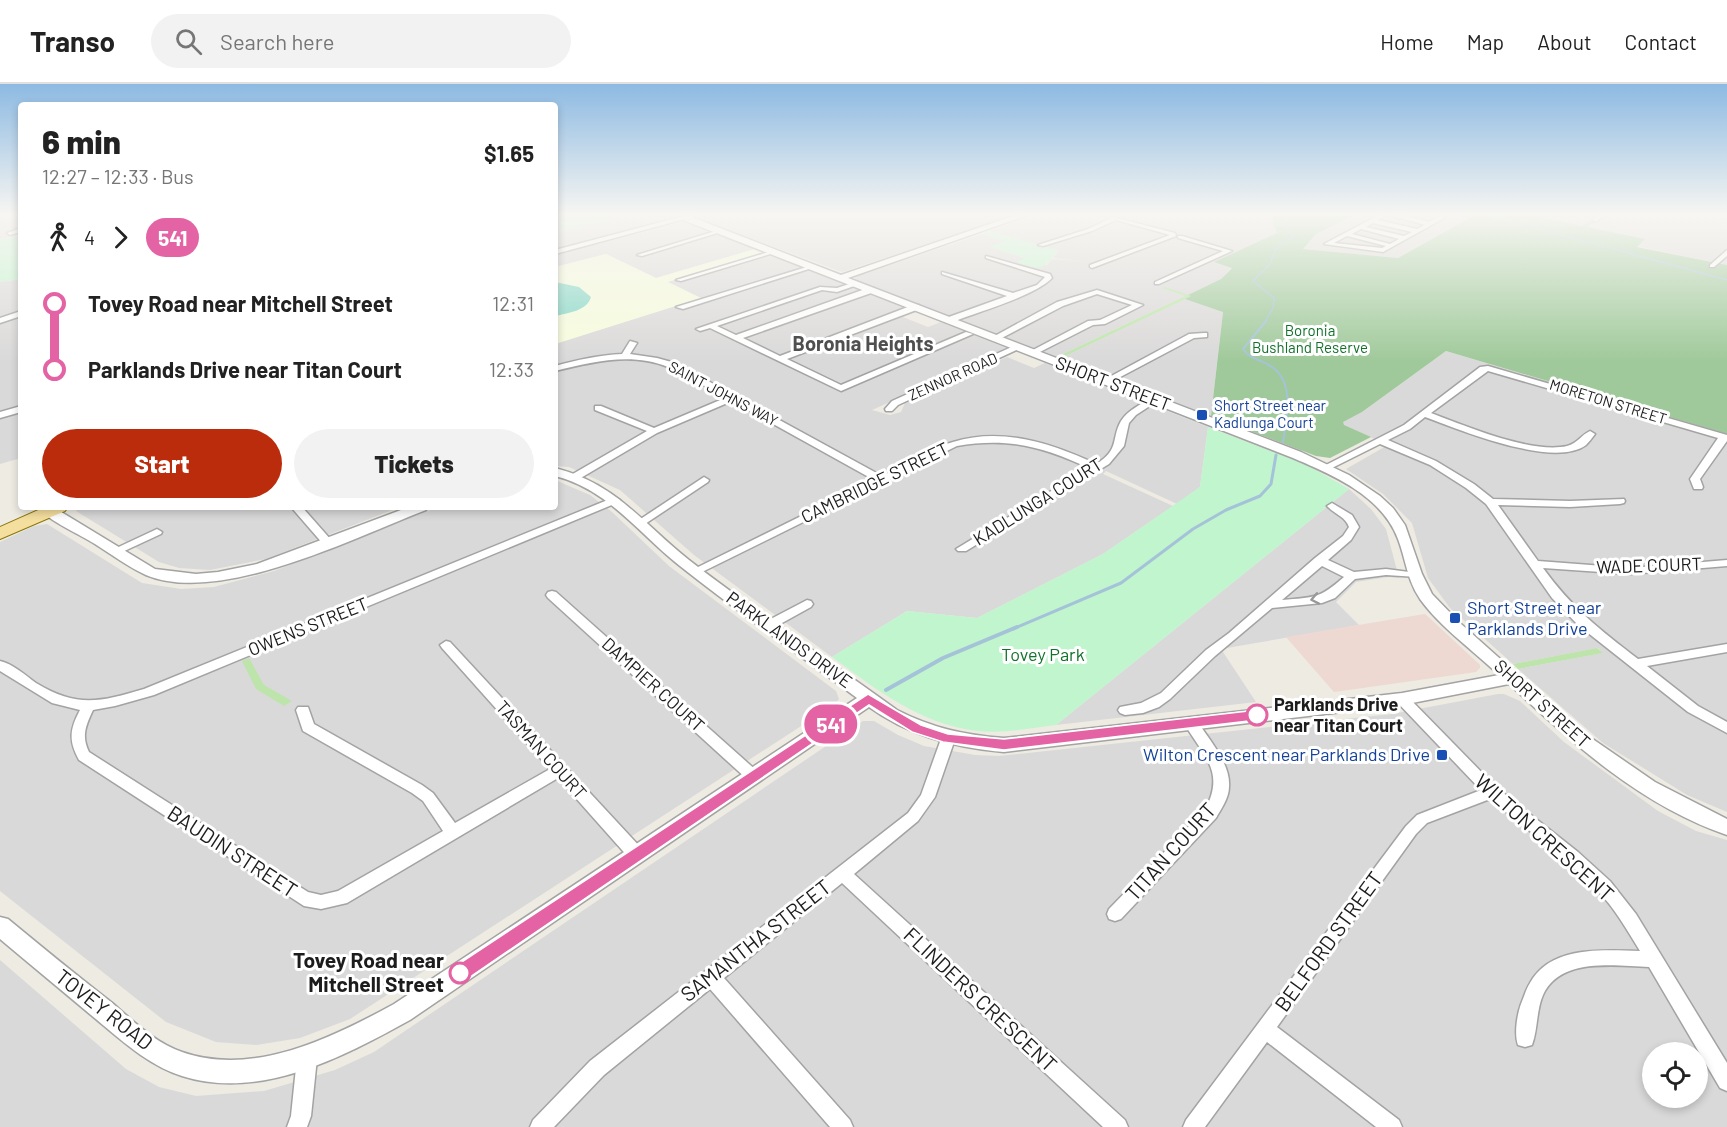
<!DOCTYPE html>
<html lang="en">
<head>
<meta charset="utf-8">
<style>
  body { margin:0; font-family:Barlow,sans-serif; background:#f2f2f2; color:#222; height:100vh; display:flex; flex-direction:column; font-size:22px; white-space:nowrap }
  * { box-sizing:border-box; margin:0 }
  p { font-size:20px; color:#767676 }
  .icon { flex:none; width:33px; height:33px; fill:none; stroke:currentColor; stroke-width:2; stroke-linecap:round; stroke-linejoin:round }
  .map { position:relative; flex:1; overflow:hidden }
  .details { position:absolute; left:18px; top:18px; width:540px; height:408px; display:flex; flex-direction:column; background:#fff; border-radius:6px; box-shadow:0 3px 9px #0003 }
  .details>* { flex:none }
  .badge { padding:0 12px; border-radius:20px; font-size:21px; line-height:39px }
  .fabs { position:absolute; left:1642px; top:958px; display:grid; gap:12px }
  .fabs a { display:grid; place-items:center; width:66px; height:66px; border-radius:50%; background:#fff; box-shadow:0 3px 9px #0003; font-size:30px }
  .map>.badge { position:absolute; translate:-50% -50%; box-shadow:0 0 0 3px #fff }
  .legs { display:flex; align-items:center; gap:9px; height:66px; padding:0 24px; font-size:20px }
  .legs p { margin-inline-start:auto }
  .head { display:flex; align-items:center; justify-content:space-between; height:102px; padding:0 24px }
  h1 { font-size:33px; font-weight:800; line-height:45px }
  .button { display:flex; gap:12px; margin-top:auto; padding:12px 24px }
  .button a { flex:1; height:69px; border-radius:36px; background:#bb2c0d; color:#fff; font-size:24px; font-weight:800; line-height:69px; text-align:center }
  .button a+a { background:#f2f2f2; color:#222 }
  ul { padding:0 24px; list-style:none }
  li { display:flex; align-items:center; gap:21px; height:66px; font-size:22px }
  li i { display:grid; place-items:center; width:9px; height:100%; margin:0 8px; background:currentColor }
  li i::after { content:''; width:15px; height:15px; margin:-8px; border:4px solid; border-radius:50%; background:#fff }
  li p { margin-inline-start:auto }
  li:first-child i { background:linear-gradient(#0000 50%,currentColor 0) }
  li:last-child i { background:linear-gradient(currentColor 50%,#0000 0) }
  header { display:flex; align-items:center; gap:36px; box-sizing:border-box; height:84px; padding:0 30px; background:#fff; border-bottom:2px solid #e0e0e0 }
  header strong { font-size:28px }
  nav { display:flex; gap:33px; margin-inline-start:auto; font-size:21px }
  .search { width:420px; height:54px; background:#f2f2f2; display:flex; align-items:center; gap:15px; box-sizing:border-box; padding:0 21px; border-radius:33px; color:#767676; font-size:22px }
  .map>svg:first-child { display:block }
</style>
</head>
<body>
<header>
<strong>Transo</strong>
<div class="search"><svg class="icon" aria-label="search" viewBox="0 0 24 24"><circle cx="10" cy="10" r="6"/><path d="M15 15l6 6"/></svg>Search here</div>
<nav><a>Home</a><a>Map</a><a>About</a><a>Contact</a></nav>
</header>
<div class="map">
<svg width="1727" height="1043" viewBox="0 0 1727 1043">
  <rect width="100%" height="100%" fill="#edebe2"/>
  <g fill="#dad9d9" fill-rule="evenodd">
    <polygon points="0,132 21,132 21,148 16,149 15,153 0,155"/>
    <polygon points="623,132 682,132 555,165 555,149"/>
    <polygon points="703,132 1012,132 842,188 699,135"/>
    <polygon points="1033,132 1274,132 1272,135 1277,149 1215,178 1232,183 1221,195 1188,211 1163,204 1185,212 1057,273 855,195 855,193 982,150 1006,157 991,163 1027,175 1019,178 1047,181 1052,175 1082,177 1053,174 1058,167 989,147"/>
    <polygon points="1353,132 1473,132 1398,174 1302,165 1316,150"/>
    <polygon points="1536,132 1727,132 1727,181 1636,162 1645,156 1586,143 1593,138 1590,137 1582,142"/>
    <polygon points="683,138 755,165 656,194 606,170 555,183 555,171"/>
    <polygon points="766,169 916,228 903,233 928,243 941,238 1009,265 872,326 890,331 901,328 905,319 1007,273 1034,284 1045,279 1208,343 1200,403 1177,420 1106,387 1103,390 1173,422 1103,470 977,534 907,527 832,573 694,471 620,406 569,383 555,382 555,260 700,214 667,198"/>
    <polygon points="21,195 21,374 0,380 0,198"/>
    <polygon points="1185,215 1223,227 1211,332 1061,274"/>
    <polygon points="1446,267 1727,350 1727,728 1687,711 1603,659 1518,585 1602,569 1598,564 1513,580 1450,524 1428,494 1412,439 1383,410 1346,385 1388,361 1343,341 1342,338 1362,328"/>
    <polygon points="555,396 590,411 612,428 669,482 836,607 839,615 835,620 350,935 300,954 256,961 216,958 166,938 0,807 0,458 34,442 47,440 142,499 181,505 214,503 274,487 438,423 555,423"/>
    <polygon points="1349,405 1371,425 1386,445 1399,494 1388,493 1356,498 1336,518 1359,541 1221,565 1256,618 1056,641"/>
    <polygon points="78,423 400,423 266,475 210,486 179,484 159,478 76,427"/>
    <path d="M1498,610H1504L1520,617L1564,658L1658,727L1696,747L1727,756V1043H0V876L126,985L159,1003L196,1012L264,1007L335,986L374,968L863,637H874L898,651L924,662L975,671L999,672L1392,630ZM1653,969H1698V1014H1653Z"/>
  </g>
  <polygon fill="#edd8d2" points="1425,530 1480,581 1480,584 1476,588 1334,608 1286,553"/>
  <polygon fill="#f7fcdc" points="755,165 766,169 668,198 701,214 555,260 555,183 606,170 656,194"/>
  <g fill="#bde4ab">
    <polygon points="1165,203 1192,212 1061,274 1057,273 1185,212 1162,204"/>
    <polygon points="1597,564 1603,569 1518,585 1513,580"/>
    <polygon points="249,574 264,601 292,617 284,622 256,605 242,577"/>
  </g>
  <polygon fill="#9fc99a" points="1274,132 1353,132 1316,150 1303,165 1398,174 1473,132 1536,132 1582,142 1590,137 1594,138 1587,143 1645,155 1637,163 1727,181 1727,350 1446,267 1362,328 1343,338 1344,341 1371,353 1330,374 1316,372 1211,332 1223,228 1185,215 1191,212 1188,211 1221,195 1232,184 1214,178 1277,149 1272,135"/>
  <g fill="#c1f5ce">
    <polygon points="555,132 623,132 555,149"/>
    <path d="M989,147L1058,166C1043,187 1041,186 1017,178L1025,174L990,163L1005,157L982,150Z"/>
    <polygon points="21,152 21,195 0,198 0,155"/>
    <path d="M1208,343L1307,381L1349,405L1056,641C1030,644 1003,650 978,647C920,640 877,606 832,573L907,527L977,534L1103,470L1200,403Z"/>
  </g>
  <path fill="#85d7c6" d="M555,198L579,203L591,213C587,227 568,229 555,232Z"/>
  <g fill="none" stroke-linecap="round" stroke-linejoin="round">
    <g stroke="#a5c3d8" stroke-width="1.5">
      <polyline points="1493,132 1727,196"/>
      <polyline points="1265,238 1273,224 1274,214 1253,197 1270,180 1275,166 1293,152 1284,138 1287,132"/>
    </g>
    <path stroke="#a5c3d8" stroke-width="2" d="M1266,237L1243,265C1249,274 1258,275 1267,280C1296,294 1287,332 1283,358"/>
    <polyline stroke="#a5c3d8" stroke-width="3" points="1013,545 1121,499 1193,445 1226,426 1260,412 1271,400 1276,371"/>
    <polyline stroke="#a5c3d8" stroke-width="4" points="886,606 943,574 1017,543"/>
    <defs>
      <g id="minor">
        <polygon points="684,132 696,132 555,170 555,166"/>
        <path d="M1377,132H1385L1378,136L1417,145L1425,141L1393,132H1406L1429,138L1440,132L1446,133L1383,168L1324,160ZM1373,139L1412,148L1404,152L1366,143ZM1361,145L1399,155L1390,160L1352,150ZM1347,152L1386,162L1382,164L1334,159Z"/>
        <polygon points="1596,132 1603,132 1597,137 1593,137"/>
        <polygon points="1113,133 1175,149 1176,152 1092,184 1090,183 1090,181 1170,151 1116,136 1092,147 1043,162 1038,161 1088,145"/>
        <polygon points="21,144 21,148 10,151 7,149"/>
        <polygon points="719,146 724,147 642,172 637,171"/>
        <polygon points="1178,152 1182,152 1232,167 1159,200 1155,200 1155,198 1223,167 1178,154"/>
        <polygon points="1727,166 1727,172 1714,183 1710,183 1710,181"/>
        <polygon points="772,167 777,168 681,197 676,196"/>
        <path d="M986,172L1050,190L1052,194C1035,212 978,228 952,238H946V234L1007,212L942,190V188L1013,209L1037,201L1045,193L986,174Z"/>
        <polygon points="810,182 815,183 683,225 676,223"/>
        <polygon points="855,198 857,199 857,201 837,208 822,206 717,242 736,251 868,204 874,204 874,208 743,254 780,272 913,221 919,221 919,225 787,275 841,301 966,248 973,250 841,307 710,244 700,247 696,245 820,203 837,204"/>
        <polygon points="1097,206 1143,221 1105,240 1093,241 1034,271 1031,271 1031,267 1088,237 1100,236 1132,221 1097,210 1063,222 998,256 991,254 1057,218"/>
        <polygon points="21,227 21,232 0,239 0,234"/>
        <polygon points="1204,249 1207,249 1207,253 1194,254 1109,299 1102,297 1189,250"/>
        <path d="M630,257L637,259L630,270L657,274L675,279L882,392C903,382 931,364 953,358C1002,343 1051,359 1096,380C1120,366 1111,354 1121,337C1128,326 1141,320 1152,314L1159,316L1136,331L1129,339L1124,362L1109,380L966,467H958L956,465L1089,384C1043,363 1008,353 957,362L696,491L692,490L690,488L692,486L874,396L732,317L657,349L579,395H571V391L647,347L595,326V322H601L654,344L725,314C707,304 688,290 668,283C631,268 592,278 555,287V282C577,276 599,271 622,270Z"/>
        <polygon points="1016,261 1023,263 898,321 892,327 886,327 885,325 892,317"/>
        <path d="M1488,282L1727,351V357L1700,395L1703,403L1702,405H1694L1690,395L1718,354L1488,287L1431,329C1466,342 1531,370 1567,362C1578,359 1581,351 1590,347L1595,350C1592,354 1589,358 1586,361C1554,385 1460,346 1425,333L1410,345L1388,356L1436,377L1474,400L1493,415L1570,417L1624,415L1625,417L1624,419L1620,420L1570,423L1498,421L1538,477L1630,484L1727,476V482L1630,490L1543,484C1572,524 1599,545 1638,575L1727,560V568L1647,582L1698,622L1727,638V649L1688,628L1578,541L1552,514L1486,420L1466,404L1430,381L1380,360L1330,385L1327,386L1322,383L1404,341L1480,283Z"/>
        <polygon points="21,322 21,328 0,334 0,328"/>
        <polygon points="704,393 709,396 708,398 645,440 637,440 636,438"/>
        <path d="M615,413L620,416L619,418L154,611L115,622L93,626C86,641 81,652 89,668L308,808L321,811L338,807L443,747L423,717L412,709L303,647L296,626L298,623H308L314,640L422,701L433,709L455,739L550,685L442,564L440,561L446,557L450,558L642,765L644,770L642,775L636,777L630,775L558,694L347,819L321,825L304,822L79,676C68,656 70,645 80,626L52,619L0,587V577C13,580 25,591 36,599C77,624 100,618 144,605Z"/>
        <path d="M1332,419L1352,431L1359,443L1351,456L1328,476L1354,488L1386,485L1417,489L1419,491L1417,493L1386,491L1355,495L1335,514L1322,519L1272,524L1215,572L1170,615L1159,623L1143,629L1125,631L1120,629L1118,626L1120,623L1141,619L1161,609L1206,566L1229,549L1315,474L1343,452L1349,443C1345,432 1334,430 1327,422ZM1322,482L1344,493C1319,515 1315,513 1282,516Z"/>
        <polygon points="291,423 302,423 332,457 334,459 332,461 324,461"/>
        <polygon points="157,445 162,448 161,450 120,469 112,469 110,467"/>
        <polygon points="552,507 556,508 758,688 760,692 758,696 753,698 748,696 548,514 546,511 548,508"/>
        <polygon points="807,516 811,517 813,520 811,523 773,544 765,544 763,541 765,538"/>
        <path d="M1402,610L1407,612L1497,704L1578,768L1610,797L1636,830L1727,979V1007L1720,1004L1649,883C1616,882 1560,873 1543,911C1536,927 1538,945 1532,961L1525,963L1518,961C1514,950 1517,931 1521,920C1524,913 1526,905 1530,899C1551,861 1603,866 1640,867C1627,846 1614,823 1597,806C1564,773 1526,744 1490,715L1427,739L1416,750L1277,943L1399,1036L1402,1043H1376L1267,958L1205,1043H1183L1186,1036L1406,742L1417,731L1481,706L1397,618L1395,615L1397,612Z"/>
        <path d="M1191,634L1196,635C1208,655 1231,679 1229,703C1229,714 1221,725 1216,734L1121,835L1115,837L1109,835L1107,830L1109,825L1205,726C1226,687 1203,672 1184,639L1186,635Z"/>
        <polygon points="948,650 953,651 955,655 935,713 918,737 854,790 1125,1036 1128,1043 1103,1043 842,799 724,894 850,1036 853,1043 830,1043 710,905 604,991 554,1043 530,1043 533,1036 590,977 908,729 921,711 941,655 943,651"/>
        <polygon points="307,964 314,967 317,974 311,1032 307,1043 287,1043 291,1032 297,974 300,967"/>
      </g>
      <g id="tertiary">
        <path d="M683,132H689L841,191L1013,132H1025L848,194L1301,368L1349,391L1380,412L1393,424L1405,441L1422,490L1432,510L1460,539L1581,647L1655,698L1727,735V751C1642,722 1573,660 1509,600L1402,621L1004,668C955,664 909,652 869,623L410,936C343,973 260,1017 182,992C147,981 119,954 91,931C61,906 30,880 0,855V833L8,835C42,863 76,891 111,918C132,936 155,959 182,968C253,993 332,954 394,920L857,614C798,570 738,528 680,482C639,450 608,405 555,392V384C617,400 642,439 689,476C756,528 828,576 897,626C932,644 965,651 1004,654L1402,609L1499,591C1473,566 1441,544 1420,515C1407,496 1406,476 1398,455C1382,412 1333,391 1293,374L683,136Z"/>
        <path d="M37,423H53L155,485L196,490L218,488L257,480L409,423H428L426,426C355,453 220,522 146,491C128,483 111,470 95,460C79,450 49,437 37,423Z"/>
      </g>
      <polygon id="primary" points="45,423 68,423 65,427 0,455 0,443"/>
    </defs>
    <use href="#minor" stroke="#a3a3a3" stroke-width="3"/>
    <use href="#tertiary" stroke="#a3a3a3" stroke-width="3"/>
    <use href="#primary" stroke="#8a760a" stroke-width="2"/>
    <use href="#minor" fill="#fff" fill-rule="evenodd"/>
    <use href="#tertiary" fill="#fff" fill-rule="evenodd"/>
    <use href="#primary" fill="#f5df9f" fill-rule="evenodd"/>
  </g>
  <defs><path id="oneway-chevron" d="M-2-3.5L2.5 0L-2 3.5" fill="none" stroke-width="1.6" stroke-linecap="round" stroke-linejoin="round" transform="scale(1.5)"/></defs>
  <use stroke="#999" href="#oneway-chevron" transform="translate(1315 515) rotate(169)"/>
  <linearGradient id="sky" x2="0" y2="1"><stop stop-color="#8dbae2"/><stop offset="0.47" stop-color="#f7f6f2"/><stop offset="1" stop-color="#f7f6f2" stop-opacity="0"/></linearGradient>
  <rect width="1727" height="278" fill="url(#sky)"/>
  <polygon fill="#e463a4" stroke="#fff" stroke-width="1.5" points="868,610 921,641 948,650 1004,655 1257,626 1264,631 1257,636 1004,666 943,658 912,648 869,621 467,895 460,897 454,895 452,889 454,883"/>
  <g fill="#1a4fb4" stroke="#fff" stroke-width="2">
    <rect x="1196" y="325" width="12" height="12" rx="3"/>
    <rect x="1449" y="528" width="12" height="12" rx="3"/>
    <rect x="1436" y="665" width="12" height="12" rx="3"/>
  </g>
  <g fill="#fff" stroke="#e463a4" stroke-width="3">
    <circle cx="1257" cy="631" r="10"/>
    <circle cx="460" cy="889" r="10"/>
  </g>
  <g text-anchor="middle" stroke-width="6" stroke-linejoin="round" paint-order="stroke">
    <g font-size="15" fill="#12722b" stroke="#fff">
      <text x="1310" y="252">Boronia<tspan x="1310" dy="17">Bushland Reserve</tspan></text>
    </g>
    <g font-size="15" fill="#1c1c1c" stroke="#fff">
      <text transform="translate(953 293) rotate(-24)" y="5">ZENNOR ROAD</text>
      <text transform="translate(723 310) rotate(28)" y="5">SAINT JOHNS WAY</text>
      <text transform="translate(1608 318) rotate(17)" y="5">MORETON STREET</text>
    </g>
    <g font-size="15" fill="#164399" stroke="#fff" text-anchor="start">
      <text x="1214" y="327">Short Street near<tspan x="1214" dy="17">Kadlunga Court</tspan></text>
    </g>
    <g font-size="18" fill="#1c1c1c" stroke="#fff">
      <text transform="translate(1113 300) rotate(21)" y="6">SHORT STREET</text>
      <text transform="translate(875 399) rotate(-26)" y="6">CAMBRIDGE STREET</text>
      <text transform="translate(1038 418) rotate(-32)" y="6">KADLUNGA COURT</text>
      <text transform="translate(1649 482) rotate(-2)" y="6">WADE COURT</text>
      <text transform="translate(308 543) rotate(-22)" y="6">OWENS STREET</text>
      <text transform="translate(789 556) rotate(36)" y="6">PARKLANDS DRIVE</text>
      <text transform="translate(653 601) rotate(42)" y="6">DAMPIER COURT</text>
      <text transform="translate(1542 620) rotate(42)" y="6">SHORT STREET</text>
      <text transform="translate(541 666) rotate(48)" y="6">TASMAN COURT</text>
    </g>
    <g font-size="18" fill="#164399" stroke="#fff" text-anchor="start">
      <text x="1467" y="530">Short Street near<tspan x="1467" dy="21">Parklands Drive</tspan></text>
      <text x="1430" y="677" text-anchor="end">Wilton Crescent near Parklands Drive</text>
    </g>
    <g font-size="18" fill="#12722b" stroke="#fff">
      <text x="1043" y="577">Tovey Park</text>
    </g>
    <g font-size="18" font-weight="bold" fill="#1c1c1c" stroke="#fff" text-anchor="start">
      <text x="1274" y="627">Parklands Drive<tspan x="1274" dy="21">near Titan Court</tspan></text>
    </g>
    <g font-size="20" font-weight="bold" fill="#4f4f4f" stroke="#fff">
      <text x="863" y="267">Boronia Heights</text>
    </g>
    <g font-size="21" fill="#1c1c1c" stroke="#fff">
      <text transform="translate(1544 754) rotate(42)" y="7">WILTON CRESCENT</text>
      <text transform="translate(232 768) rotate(33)" y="7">BAUDIN STREET</text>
      <text transform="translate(1171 768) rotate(-48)" y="7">TITAN COURT</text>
      <text transform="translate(756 857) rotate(-38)" y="7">SAMANTHA STREET</text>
      <text transform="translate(1329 858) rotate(-54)" y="7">BELFORD STREET</text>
      <text transform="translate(980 916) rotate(43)" y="7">FLINDERS CRESCENT</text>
      <text transform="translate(104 926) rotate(38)" y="7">TOVEY ROAD</text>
    </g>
    <g font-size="21" font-weight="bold" fill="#1c1c1c" stroke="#fff" text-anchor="end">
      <text x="444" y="884">Tovey Road near<tspan x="444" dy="24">Mitchell Street</tspan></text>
    </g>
  </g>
</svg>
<div class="fabs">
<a><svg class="icon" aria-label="locate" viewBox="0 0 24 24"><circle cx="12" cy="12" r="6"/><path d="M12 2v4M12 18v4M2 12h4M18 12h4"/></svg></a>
</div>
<b class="badge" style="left:831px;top:640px;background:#e463a4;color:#fff">541</b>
<section class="details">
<div class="head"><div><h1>6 min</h1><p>12:27 – 12:33 · Bus</p></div><b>$1.65</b></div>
<div class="legs"><svg class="icon" aria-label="walk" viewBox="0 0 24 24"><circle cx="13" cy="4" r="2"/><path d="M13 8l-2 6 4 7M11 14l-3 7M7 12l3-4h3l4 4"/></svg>4<svg class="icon" aria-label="forward" viewBox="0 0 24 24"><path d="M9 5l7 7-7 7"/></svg><b class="badge" style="background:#e463a4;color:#fff">541</b></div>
<ul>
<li><i style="color:#e463a4"></i><b>Tovey Road near Mitchell Street</b><p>12:31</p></li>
<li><i style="color:#e463a4"></i><b>Parklands Drive near Titan Court</b><p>12:33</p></li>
</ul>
<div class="button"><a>Start</a><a>Tickets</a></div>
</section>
</div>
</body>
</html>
